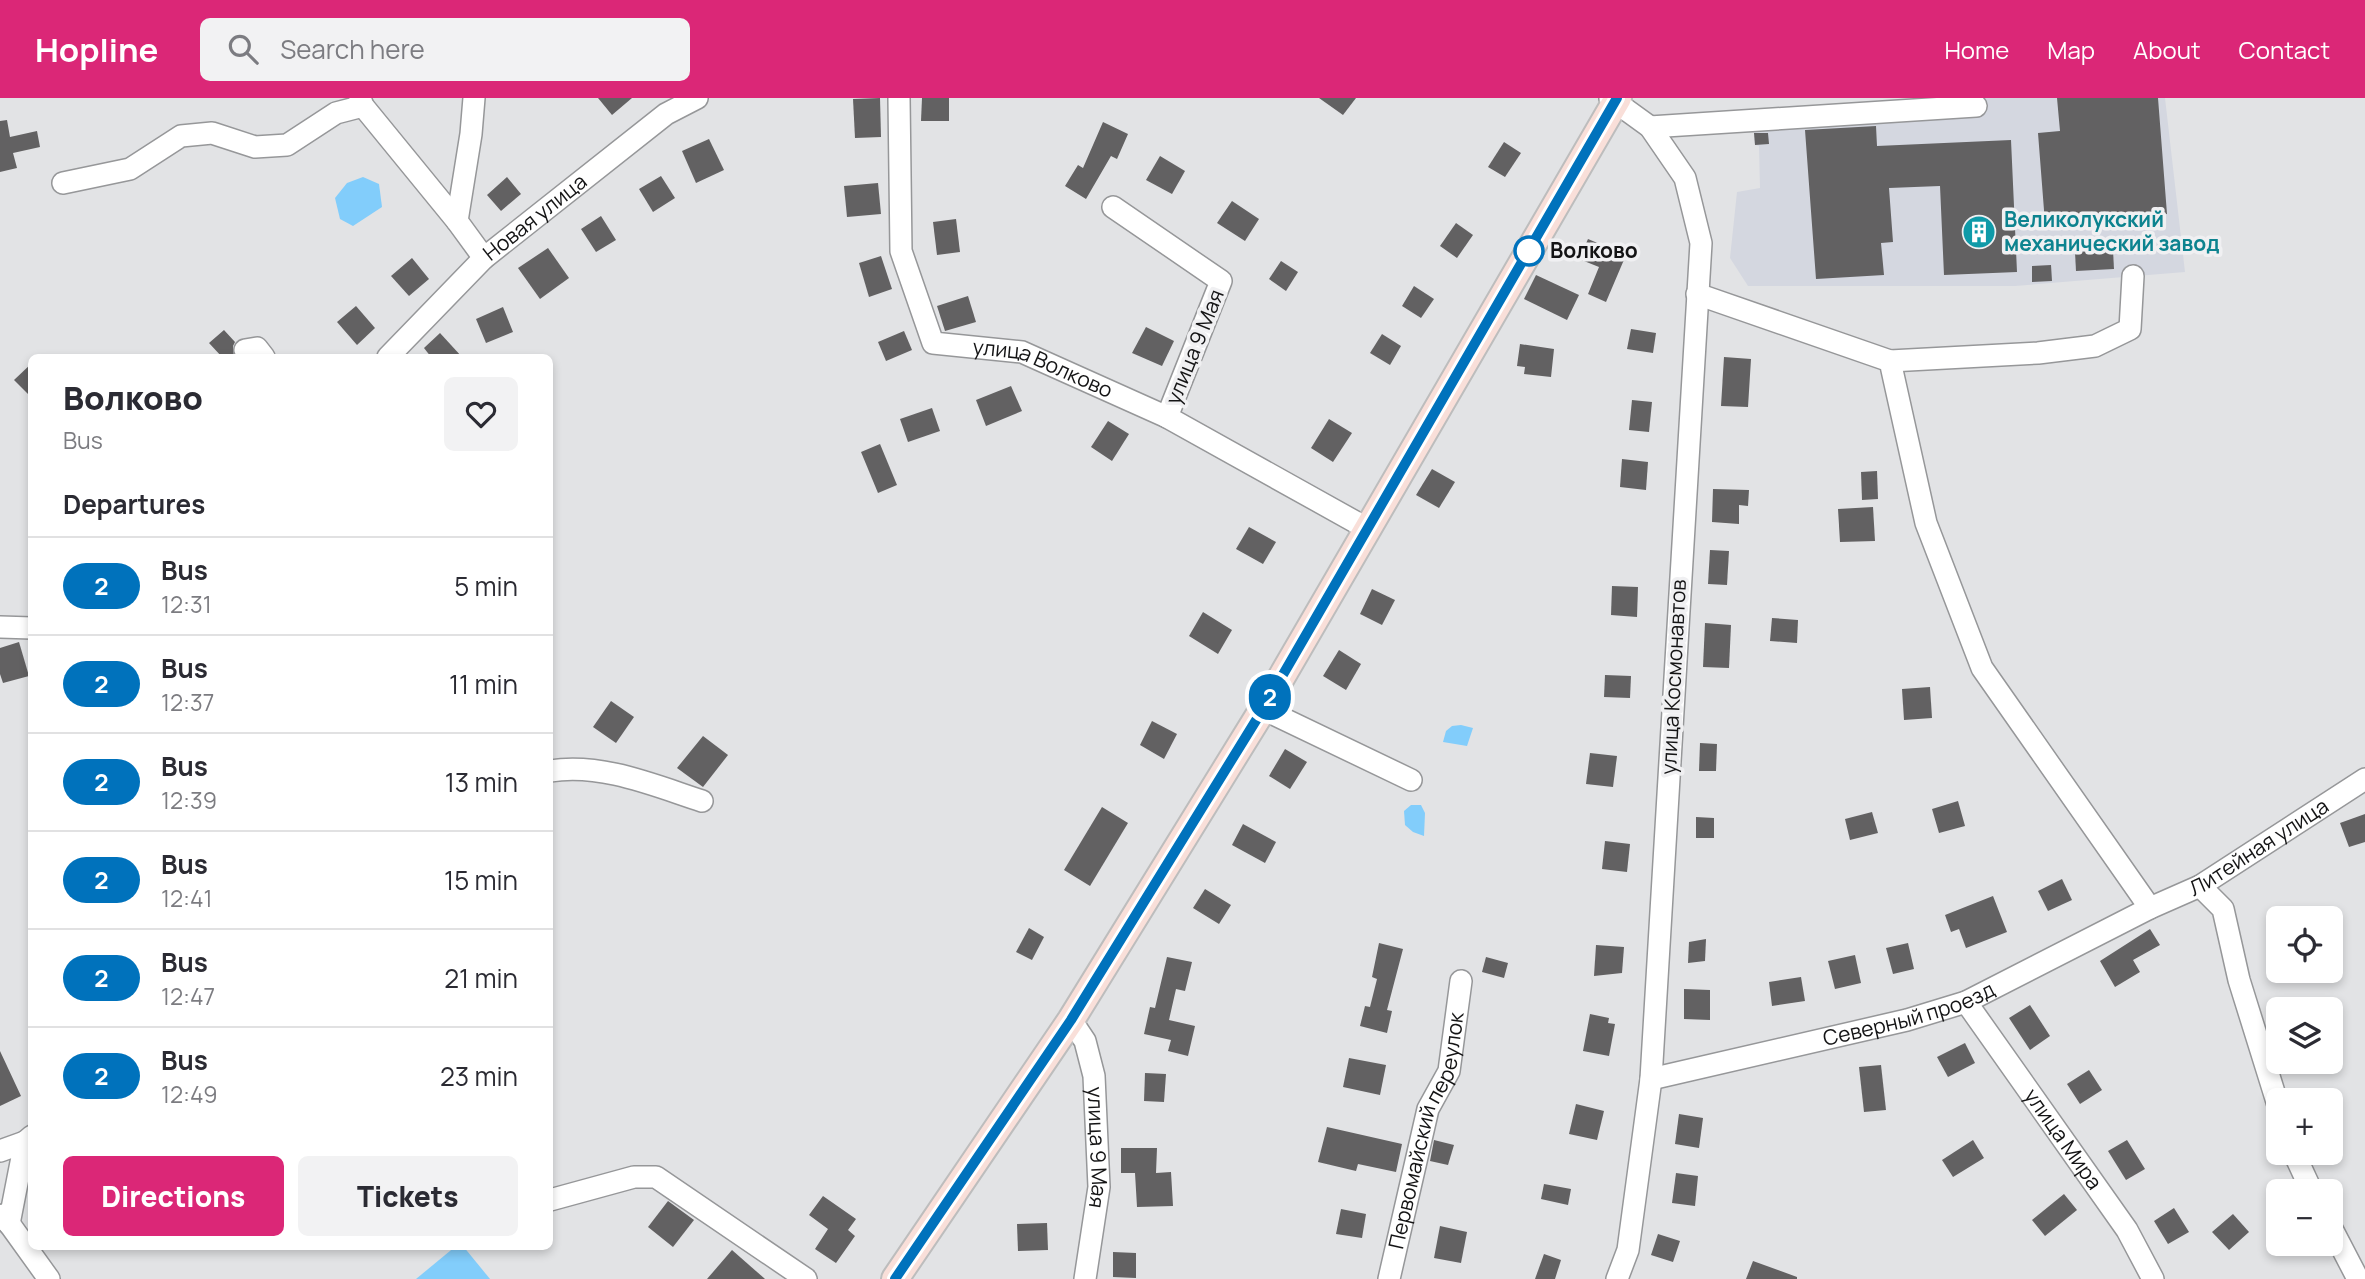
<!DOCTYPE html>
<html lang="en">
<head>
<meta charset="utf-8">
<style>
  body { margin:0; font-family:Manrope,sans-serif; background:#f2f2f3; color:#2b2b33; height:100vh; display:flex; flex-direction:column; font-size:26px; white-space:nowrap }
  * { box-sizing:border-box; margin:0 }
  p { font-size:23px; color:#7c7c81 }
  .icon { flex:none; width:38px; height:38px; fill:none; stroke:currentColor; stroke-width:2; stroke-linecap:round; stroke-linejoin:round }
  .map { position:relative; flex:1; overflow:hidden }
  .drawer { position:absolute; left:28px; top:256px; width:525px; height:896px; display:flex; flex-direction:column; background:#fff; border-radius:10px; box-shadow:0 4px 10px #0003 }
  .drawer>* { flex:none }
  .badge { padding:0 14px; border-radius:23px; font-size:24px; line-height:46px }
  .buttons { position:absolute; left:2266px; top:808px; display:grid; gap:14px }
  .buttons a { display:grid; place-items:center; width:77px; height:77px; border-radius:10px; background:#fff; box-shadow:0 4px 10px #0003; font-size:35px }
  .map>.badge { position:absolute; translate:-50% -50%; box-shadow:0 0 0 4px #fff }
  h2 { padding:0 35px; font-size:26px; line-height:63px }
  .round { display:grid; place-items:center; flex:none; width:74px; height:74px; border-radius:10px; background:#f2f2f3 }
  .head { display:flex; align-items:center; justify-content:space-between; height:119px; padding:0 35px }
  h1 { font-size:33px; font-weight:800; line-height:52px }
  .action { display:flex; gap:14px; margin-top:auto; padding:14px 35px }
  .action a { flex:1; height:80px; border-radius:10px; background:#db2777; color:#fff; font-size:28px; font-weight:800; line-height:80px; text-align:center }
  .action a+a { background:#f2f2f3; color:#2b2b33 }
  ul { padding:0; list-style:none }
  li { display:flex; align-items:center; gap:21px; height:98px; padding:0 35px; border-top:2px solid #e1e1e2 }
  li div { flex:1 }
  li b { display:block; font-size:26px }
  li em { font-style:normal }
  li .badge { min-width:77px; font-weight:700; text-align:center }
  header { display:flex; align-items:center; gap:42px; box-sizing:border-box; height:98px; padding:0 35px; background:#db2777; color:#fff }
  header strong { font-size:33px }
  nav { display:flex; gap:38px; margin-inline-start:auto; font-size:24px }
  .search { width:490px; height:63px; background:#f2f2f3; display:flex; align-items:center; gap:18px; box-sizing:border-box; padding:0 24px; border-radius:10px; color:#7c7c81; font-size:26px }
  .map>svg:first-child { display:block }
</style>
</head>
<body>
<header>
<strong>Hopline</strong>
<div class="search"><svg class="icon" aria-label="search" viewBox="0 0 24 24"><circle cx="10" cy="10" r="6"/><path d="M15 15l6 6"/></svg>Search here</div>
<nav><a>Home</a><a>Map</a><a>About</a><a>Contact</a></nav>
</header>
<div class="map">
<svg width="2365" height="1181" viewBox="0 0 2365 1181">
  <rect width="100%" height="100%" fill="#e2e3e5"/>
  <polygon fill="#d4d7e0" points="1931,0 2165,0 2185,174 2015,188 1748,188 1730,160 1737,94 1760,90 1759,48 1755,47 1754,32 1757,15"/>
  <g fill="#82cdfb">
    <polygon points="363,79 379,86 382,109 353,128 340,121 335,100 347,85"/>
    <polygon points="1461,627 1473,630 1467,648 1443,644 1446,633 1452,628"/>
    <polygon points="1411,707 1421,707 1425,715 1424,738 1413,734 1405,727 1404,713"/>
    <polygon points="456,1148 463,1148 490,1181 416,1181"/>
  </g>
  <g fill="#626162">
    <polygon points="598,0 632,0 612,17"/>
    <polygon points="880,0 881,39 855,40 853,1"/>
    <polygon points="922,0 949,0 949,23 921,23"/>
    <polygon points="1319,0 1356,0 1343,17"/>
    <polygon points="2057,0 2158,0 2167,116 2045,125 2038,35 2060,33"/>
    <polygon points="7,22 10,39 37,33 40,49 13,55 17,70 0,74 0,23"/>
    <polygon points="1103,24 1128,36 1117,61 1111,58 1086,101 1065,88 1078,67 1083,70"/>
    <polygon points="1876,28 1877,48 2011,42 2017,174 1944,177 1940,88 1889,90 1893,144 1881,145 1884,177 1816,181 1805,32"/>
    <polygon points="1754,35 1768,35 1769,46 1755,47"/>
    <polygon points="709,41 724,72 696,85 682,53"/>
    <polygon points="1504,44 1521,55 1505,79 1488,69"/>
    <polygon points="1160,58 1185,73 1172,96 1146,82"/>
    <polygon points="661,78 675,100 653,114 639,91"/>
    <polygon points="507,79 521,96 501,113 487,97"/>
    <polygon points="878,85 881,116 847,119 844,88"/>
    <polygon points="1232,103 1259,121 1245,143 1217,125"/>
    <polygon points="601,118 616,142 596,154 581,131"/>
    <polygon points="956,121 960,154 937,157 933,124"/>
    <polygon points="1456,125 1473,137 1457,160 1440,148"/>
    <polygon points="1588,141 1626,157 1606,204 1588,196 1599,169 1579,161"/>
    <polygon points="548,150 569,180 540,201 518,170"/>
    <polygon points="2113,152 2114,171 2076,173 2075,154"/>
    <polygon points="881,158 892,191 869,199 859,165"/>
    <polygon points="412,160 429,181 409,198 391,178"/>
    <polygon points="1281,163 1298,174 1286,193 1269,181"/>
    <polygon points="2051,167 2052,183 2032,184 2032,168"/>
    <polygon points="1536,177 1579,197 1567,222 1524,201"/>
    <polygon points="1414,188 1434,201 1421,220 1402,208"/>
    <polygon points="968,198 976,224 945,233 937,208"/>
    <polygon points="356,208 375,230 357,247 337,224"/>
    <polygon points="503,209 513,234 486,245 476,221"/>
    <polygon points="1146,229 1174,243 1162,268 1132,255"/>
    <polygon points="1631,231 1656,235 1653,255 1627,251"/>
    <polygon points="224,232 235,244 233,248 234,259 222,259 209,245"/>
    <polygon points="904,233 912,252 886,263 878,244"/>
    <polygon points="440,235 462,259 431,259 424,250"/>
    <polygon points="1382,236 1401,248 1390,267 1370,255"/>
    <polygon points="1520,246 1554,251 1551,279 1524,276 1525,269 1517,268"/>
    <polygon points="1724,259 1751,261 1748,309 1721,308"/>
    <polygon points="32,265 32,300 14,282"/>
    <polygon points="1011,288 1022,313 986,328 976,302"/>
    <polygon points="1632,302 1652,304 1649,334 1629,332"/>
    <polygon points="932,310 940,333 908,344 900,321"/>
    <polygon points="1329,321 1352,335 1333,364 1311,350"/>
    <polygon points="1108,323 1129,336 1112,363 1091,349"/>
    <polygon points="880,346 897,387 878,395 861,354"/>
    <polygon points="1622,361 1648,364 1646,392 1620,389"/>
    <polygon points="1432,371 1455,384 1439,410 1416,397"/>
    <polygon points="1877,373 1878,401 1862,402 1861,374"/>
    <polygon points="1713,391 1749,392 1748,408 1739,407 1739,426 1712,424"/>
    <polygon points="1873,409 1875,443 1840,444 1838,411"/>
    <polygon points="1249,429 1276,444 1263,466 1236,451"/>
    <polygon points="1710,452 1729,453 1727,487 1708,486"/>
    <polygon points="1612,488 1638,489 1637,519 1611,517"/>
    <polygon points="1372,491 1395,502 1382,527 1360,516"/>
    <polygon points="1203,514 1232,532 1218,556 1189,538"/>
    <polygon points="1772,520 1798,522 1797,545 1770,543"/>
    <polygon points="1705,525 1731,527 1729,570 1703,569"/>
    <polygon points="19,544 29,578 3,585 0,576 0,550"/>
    <polygon points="1339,552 1361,566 1346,592 1323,578"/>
    <polygon points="1605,577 1631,578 1630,600 1604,599"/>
    <polygon points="1930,589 1932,620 1904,622 1902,591"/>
    <polygon points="611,603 634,619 616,645 593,629"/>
    <polygon points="1152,623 1177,636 1164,661 1140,647"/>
    <polygon points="703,638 728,657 703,689 677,670"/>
    <polygon points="1700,645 1717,646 1716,673 1699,673"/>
    <polygon points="1285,651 1307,664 1290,691 1269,678"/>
    <polygon points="1590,655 1617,658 1613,689 1586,686"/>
    <polygon points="1958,703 1965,728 1939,735 1932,711"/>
    <polygon points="1102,709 1128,725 1090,788 1064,772"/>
    <polygon points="1872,714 1878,735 1850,742 1845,721"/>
    <polygon points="2365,716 2365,744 2349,749 2340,725"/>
    <polygon points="1696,719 1714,720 1714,740 1696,740"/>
    <polygon points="1243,726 1276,744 1265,765 1232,747"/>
    <polygon points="1605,743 1630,746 1627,774 1602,771"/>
    <polygon points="2062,781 2072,802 2048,813 2038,793"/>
    <polygon points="1205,791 1231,807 1219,826 1193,810"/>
    <polygon points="1993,798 2007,834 1966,850 1959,831 1951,834 1945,817"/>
    <polygon points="1029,830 1044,839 1032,862 1016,854"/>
    <polygon points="2150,831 2160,847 2133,862 2140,874 2115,889 2100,863"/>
    <polygon points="1706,841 1705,863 1688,865 1689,844"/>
    <polygon points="1379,845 1403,851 1387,912 1392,913 1387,935 1360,928 1365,908 1370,909 1377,881 1372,879"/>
    <polygon points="1908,845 1914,871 1893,876 1886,850"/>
    <polygon points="1596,847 1624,849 1622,875 1594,878"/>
    <polygon points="1855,857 1861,885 1835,891 1828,863"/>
    <polygon points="1167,859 1192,864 1185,893 1176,891 1169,922 1195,928 1188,958 1168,953 1171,942 1144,936 1150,909 1155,910"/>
    <polygon points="1486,859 1508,865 1504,880 1482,874"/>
    <polygon points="1801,879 1805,903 1772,908 1769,884"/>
    <polygon points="1684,891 1710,892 1710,922 1684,921"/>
    <polygon points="2030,907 2050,938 2030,952 2009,920"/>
    <polygon points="1590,916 1609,920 1608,925 1615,926 1609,958 1583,953"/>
    <polygon points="1965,945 1975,965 1948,979 1937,959"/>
    <polygon points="0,953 21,998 0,1008"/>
    <polygon points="1349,960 1386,967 1380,997 1343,989"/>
    <polygon points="1881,967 1886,1012 1864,1014 1859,969"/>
    <polygon points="2089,972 2102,992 2080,1006 2067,986"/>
    <polygon points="1145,975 1166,976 1164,1004 1144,1003"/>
    <polygon points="1576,1006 1604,1013 1597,1042 1569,1036"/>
    <polygon points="1679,1016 1703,1020 1699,1050 1675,1046"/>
    <polygon points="1327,1029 1402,1046 1396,1074 1358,1066 1356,1073 1318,1064"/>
    <polygon points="1434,1042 1454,1047 1448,1067 1430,1063"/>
    <polygon points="1973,1042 1984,1060 1953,1079 1942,1062"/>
    <polygon points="2127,1042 2145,1071 2126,1082 2108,1053"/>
    <polygon points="1121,1050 1157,1050 1156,1075 1171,1074 1173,1108 1137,1109 1135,1075 1121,1075"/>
    <polygon points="1676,1075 1698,1078 1695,1108 1672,1105"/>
    <polygon points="1544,1086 1571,1091 1568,1107 1541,1101"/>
    <polygon points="2064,1096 2077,1112 2045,1138 2032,1122"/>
    <polygon points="823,1098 856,1121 848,1132 855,1138 836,1165 815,1151 828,1131 809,1117"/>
    <polygon points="668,1103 694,1122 673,1149 648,1129"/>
    <polygon points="2174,1110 2189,1134 2168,1146 2154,1123"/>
    <polygon points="1341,1111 1366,1116 1362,1140 1336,1136"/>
    <polygon points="2233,1116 2249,1134 2229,1152 2212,1134"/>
    <polygon points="1047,1125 1048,1152 1018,1153 1017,1126"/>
    <polygon points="1440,1128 1467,1134 1461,1165 1434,1160"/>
    <polygon points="1658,1136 1680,1143 1673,1164 1651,1157"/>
    <polygon points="732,1152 765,1181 707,1181"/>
    <polygon points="1113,1154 1136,1155 1136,1180 1113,1179"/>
    <polygon points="1544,1156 1561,1162 1555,1181 1535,1181"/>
    <polygon points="1753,1163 1797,1179 1797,1181 1746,1181"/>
  </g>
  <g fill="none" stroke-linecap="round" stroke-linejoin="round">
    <defs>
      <g id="minor">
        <polyline points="360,0 363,8 457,123"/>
        <polyline points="474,0 471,36 457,123 484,160"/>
        <path id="s1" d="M899,0L901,153L933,245L1022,254L1167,319L1368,431"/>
        <polyline points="1610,0 1650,29 1685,80 1701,145 1651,981 1628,1152 1617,1181"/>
        <polyline points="1650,29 1976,8"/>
        <polyline points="63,85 130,71 181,38 212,35 255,49 287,47 336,15 363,8"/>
        <polyline points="1113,109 1221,183 1167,319"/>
        <polyline points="1697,196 1890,263 1926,425 1982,570 2150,810"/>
        <polyline points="245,252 257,250 264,259"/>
        <path id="s2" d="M388,259L484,160L666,16L697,0"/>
        <polyline points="1890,263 2038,255 2095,248 2130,231 2133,178"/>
        <polyline points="0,529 32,530"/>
        <polyline points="1263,611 1411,682"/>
        <path d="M550,673C602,665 653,687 702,703"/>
        <polyline points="2200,788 2223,811 2239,882 2278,1007"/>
        <path id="s3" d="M1966,904L2127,1132L2153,1181"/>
        <path id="s4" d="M1071,922L1085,943L1094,978L1099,1089L1085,1181"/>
        <path id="s5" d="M1651,981L1907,922L1966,904L2150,810L2200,788L2365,681"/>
        <polyline points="0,1053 25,1044"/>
        <polyline points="2294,1055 2312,1094"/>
        <polyline points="550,1102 634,1079 656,1079 806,1181"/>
        <polyline points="3,1117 49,1181"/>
        <polyline points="9,1126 25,1044 32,1038"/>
        <polyline points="2331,1129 2358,1181"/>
        <path id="s6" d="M1389,1181L1428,1011L1449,973L1461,883"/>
      </g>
      <polyline id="major" points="895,1181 1071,922 1263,611 1618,0"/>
    </defs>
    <use href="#minor" stroke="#969799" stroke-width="24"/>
    <use href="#major" stroke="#bdbdbd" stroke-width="30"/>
    <use href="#minor" stroke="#fff" stroke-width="21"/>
    <use href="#major" stroke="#f9dfd9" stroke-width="26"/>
  </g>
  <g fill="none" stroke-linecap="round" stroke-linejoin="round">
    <defs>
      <polyline id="line" points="895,1181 1071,922 1263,611 1617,0"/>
    </defs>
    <use href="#line" stroke="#fff" stroke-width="16"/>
    <use href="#line" stroke="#0072bc" stroke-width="10"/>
  </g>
  <defs>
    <symbol id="building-disc" viewBox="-11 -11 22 22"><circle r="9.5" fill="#0f9aa8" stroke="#f0f0f2"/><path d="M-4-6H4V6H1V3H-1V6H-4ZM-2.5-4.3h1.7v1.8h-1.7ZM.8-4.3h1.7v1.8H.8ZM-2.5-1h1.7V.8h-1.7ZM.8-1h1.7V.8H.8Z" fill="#fff"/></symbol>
  </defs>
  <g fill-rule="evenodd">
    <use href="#building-disc" x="1960" y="115" width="38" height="38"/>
  </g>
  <circle fill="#fff" stroke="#0072bc" stroke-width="3.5" cx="1529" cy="153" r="14"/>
  <g text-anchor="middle" stroke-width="7" stroke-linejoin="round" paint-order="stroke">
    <g font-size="21" fill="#141415" stroke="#f0f0f2">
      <text dy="7" stroke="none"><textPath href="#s2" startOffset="203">Новая улица</textPath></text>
      <text transform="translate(1195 249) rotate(-68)" y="7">улица 9 Мая</text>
      <text dy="7" stroke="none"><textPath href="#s1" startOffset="364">улица Волково</textPath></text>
      <text transform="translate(1674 579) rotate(-87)" y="7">улица Космонавтов</text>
      <text dy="7" stroke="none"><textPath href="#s5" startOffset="656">Литейная улица</textPath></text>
      <text dy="7" stroke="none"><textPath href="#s5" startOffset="266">Северный проезд</textPath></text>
      <text dy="7" stroke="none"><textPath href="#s6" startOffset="154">Первомайский переулок</textPath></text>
      <text dy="7" stroke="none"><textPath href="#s3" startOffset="168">улица Мира</textPath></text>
      <text dy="7" stroke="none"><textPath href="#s4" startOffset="133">улица 9 Мая</textPath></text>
    </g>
    <g font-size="21" font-weight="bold" fill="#0d838f" stroke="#f0f0f2" text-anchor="start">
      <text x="2004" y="129">Великолукский<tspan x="2004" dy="24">механический завод</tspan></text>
    </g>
    <g font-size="21" font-weight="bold" fill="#141415" stroke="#f0f0f2" text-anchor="start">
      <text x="1550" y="160">Волково</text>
    </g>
  </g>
</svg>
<div class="buttons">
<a><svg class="icon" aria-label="locate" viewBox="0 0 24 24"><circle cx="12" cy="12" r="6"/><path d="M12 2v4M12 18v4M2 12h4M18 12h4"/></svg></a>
<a><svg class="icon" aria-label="layers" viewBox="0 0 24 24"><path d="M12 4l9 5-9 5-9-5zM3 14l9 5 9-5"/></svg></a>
<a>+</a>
<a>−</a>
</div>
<b class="badge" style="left:1270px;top:599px;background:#0072bc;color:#fff">2</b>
<section class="drawer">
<div class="head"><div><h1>Волково</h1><p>Bus</p></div><a class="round"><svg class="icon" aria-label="heart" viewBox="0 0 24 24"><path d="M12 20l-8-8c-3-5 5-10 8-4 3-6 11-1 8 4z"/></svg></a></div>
<h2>Departures</h2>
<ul>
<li><span class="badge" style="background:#0072bc;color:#fff">2</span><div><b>Bus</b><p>12:31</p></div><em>5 min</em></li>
<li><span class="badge" style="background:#0072bc;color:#fff">2</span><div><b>Bus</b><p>12:37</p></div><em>11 min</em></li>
<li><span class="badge" style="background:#0072bc;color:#fff">2</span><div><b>Bus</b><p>12:39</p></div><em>13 min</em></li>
<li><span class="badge" style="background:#0072bc;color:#fff">2</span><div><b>Bus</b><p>12:41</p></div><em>15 min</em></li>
<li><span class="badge" style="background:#0072bc;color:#fff">2</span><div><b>Bus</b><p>12:47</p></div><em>21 min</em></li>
<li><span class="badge" style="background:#0072bc;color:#fff">2</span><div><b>Bus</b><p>12:49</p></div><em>23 min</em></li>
</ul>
<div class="action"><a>Directions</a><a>Tickets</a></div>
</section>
</div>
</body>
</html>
